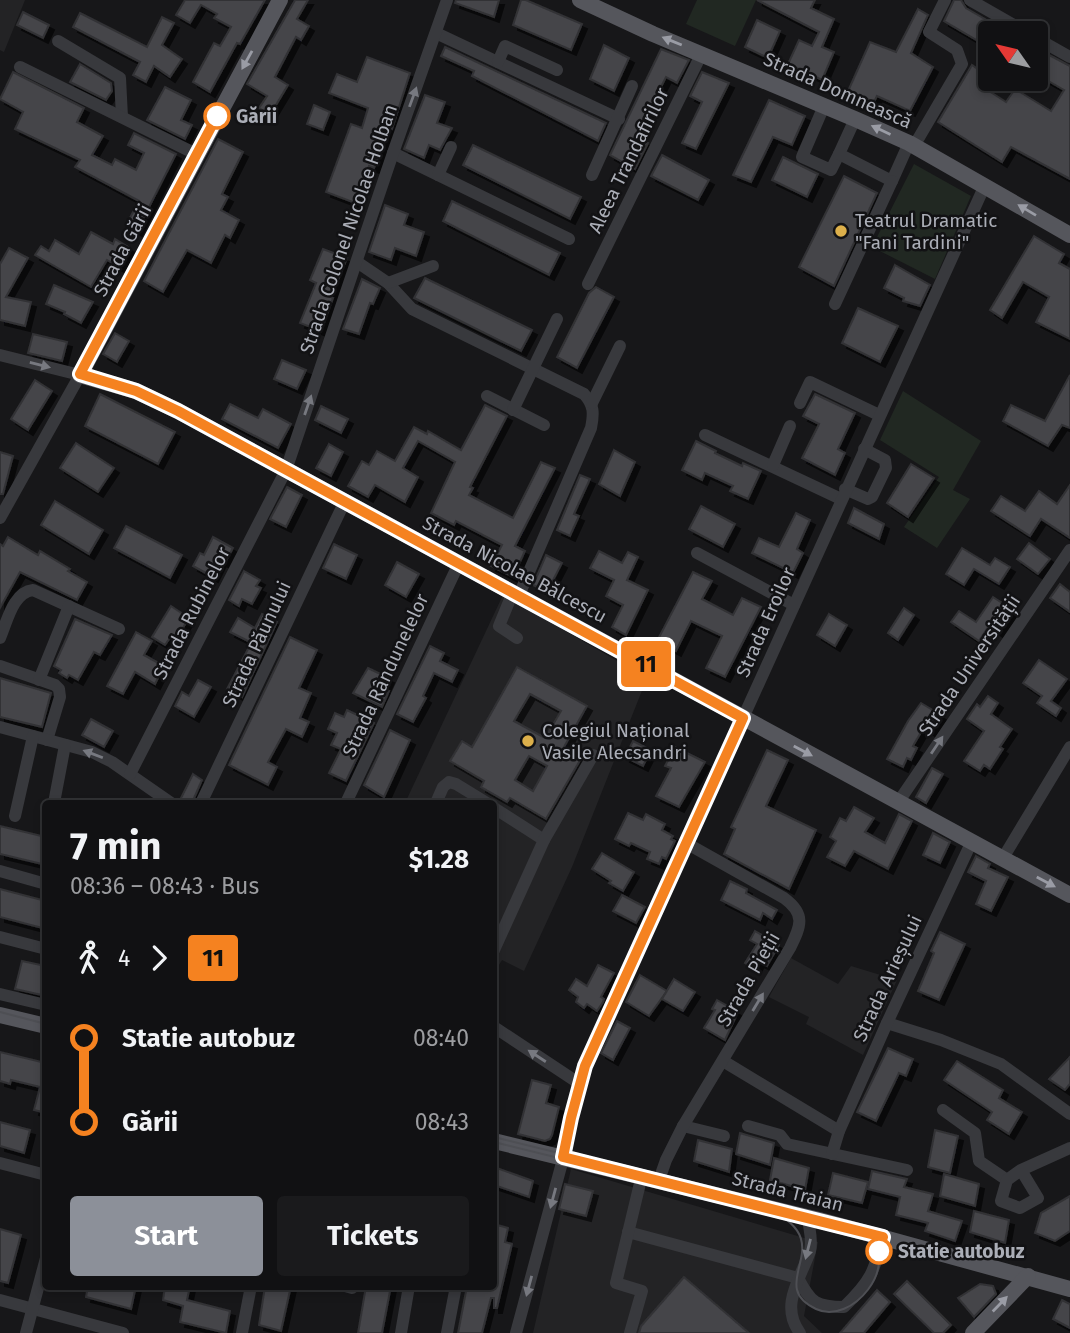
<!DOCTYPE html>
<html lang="en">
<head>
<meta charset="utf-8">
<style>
  body { margin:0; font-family:"Fira Sans",sans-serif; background:#1a1a1c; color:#f1f3f6; height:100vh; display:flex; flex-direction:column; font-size:26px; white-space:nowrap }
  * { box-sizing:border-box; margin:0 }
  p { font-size:23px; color:#9c9da0 }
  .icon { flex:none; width:38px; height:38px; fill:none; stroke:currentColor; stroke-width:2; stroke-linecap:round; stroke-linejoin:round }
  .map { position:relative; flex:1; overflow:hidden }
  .details { position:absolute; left:42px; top:800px; width:455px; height:490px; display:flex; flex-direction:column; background:#111113; border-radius:7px; box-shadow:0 4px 10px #0003,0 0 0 2px #303133 }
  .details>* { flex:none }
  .badge { padding:0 14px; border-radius:5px; font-size:24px; line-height:46px }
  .needle { width:46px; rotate:304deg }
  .tools { position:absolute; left:978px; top:21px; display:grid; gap:14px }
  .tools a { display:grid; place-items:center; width:70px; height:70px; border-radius:7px; background:#111113; box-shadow:0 4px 10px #0003,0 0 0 2px #303133; font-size:35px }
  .map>.badge { position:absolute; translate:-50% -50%; box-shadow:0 0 0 4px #fff }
  .legs { display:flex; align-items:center; gap:10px; height:77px; padding:0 28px; font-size:23px }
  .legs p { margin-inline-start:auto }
  .headline { display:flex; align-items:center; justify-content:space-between; height:119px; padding:0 28px }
  h1 { font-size:38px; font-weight:700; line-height:52px }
  .button { display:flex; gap:14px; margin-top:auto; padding:14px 28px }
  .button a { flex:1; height:80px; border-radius:7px; background:#8c9099; color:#fff; font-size:28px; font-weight:700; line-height:80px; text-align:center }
  .button a+a { background:#1a1a1c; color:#f1f3f6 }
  ul { padding:0 28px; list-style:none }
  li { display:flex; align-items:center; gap:24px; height:84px; font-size:26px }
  li i { display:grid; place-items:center; width:10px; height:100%; margin:0 9px; background:currentColor }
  li i::after { content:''; width:18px; height:18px; margin:-9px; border:5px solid; border-radius:50%; background:#111113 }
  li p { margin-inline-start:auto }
  li:first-child i { background:linear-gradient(#0000 50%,currentColor 0) }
  li:last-child i { background:linear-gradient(currentColor 50%,#0000 0) }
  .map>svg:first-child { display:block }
</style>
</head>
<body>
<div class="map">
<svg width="1070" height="1333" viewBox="0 0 1070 1333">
  <defs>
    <filter id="shadow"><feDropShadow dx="5" dy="5" stdDeviation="0" flood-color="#0009"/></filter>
  </defs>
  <rect width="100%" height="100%" fill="#171719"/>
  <g fill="#232325">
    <polygon points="0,0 25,0 4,52 0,50"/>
    <polygon points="503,595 647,678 572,867 524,971 502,960 494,973 494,803 405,803"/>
    <polygon points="791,958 838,984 851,966 897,980 863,1055 806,1024 809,1017 769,997"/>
    <polygon points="571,1169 818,1242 804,1316 822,1333 533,1333"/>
  </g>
  <g fill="#212822">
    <polygon points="697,0 756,0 735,46 686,24"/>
    <polygon points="914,164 971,196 935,279 872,247"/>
    <polygon points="903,391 981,441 953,490 970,499 937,548 904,527 939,477 880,440"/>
  </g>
  <g fill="#444448" stroke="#313134" stroke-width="2" fill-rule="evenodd" filter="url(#shadow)">
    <polygon points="185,0 265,0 240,44 237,43 210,92 193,82 214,43 220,46 231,27 214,18 217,14 201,5 190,23 176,15"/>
    <polygon points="295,0 308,0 297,19 309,26 301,40 296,37 275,77 288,85 270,115 259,108 267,96 247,84"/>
    <polygon points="456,0 499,0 494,17 455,3"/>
    <polygon points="521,0 526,0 582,24 571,50 513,25"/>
    <polygon points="757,0 815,0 811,8 834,19 822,47 834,52 822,80 788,64 799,40 812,46 819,32"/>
    <polygon points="954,0 961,0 966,8 1004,30 1002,33 990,33 990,48 944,21"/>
    <polygon points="918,9 928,15 911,53 933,67 910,111 877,96 874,102 848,91 870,42 896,52"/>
    <polygon points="23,12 49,25 43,38 17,25"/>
    <polygon points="80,13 147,47 162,17 174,23 162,45 182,59 170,77 154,66 146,82 133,75 140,62 73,27"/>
    <polygon points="757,20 780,31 768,58 745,47"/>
    <polygon points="604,45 629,58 614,91 590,79"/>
    <polygon points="445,47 606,123 598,141 472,76 474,71 441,56"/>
    <polygon points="1036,48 1070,66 1070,179 1011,147 1002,162 938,122 972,65 992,79 986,89 1006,102 1015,89 1051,111 1064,90 1036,74"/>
    <polygon points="661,49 689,60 677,83 666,77 636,137 648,143 635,169 610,155"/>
    <polygon points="367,57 410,73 392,129 389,128 374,168 369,166 355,203 326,192 351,124 362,128 368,108 329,93 337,74 357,82"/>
    <polygon points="80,64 111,83 112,91 106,100 70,82"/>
    <polygon points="13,72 84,108 77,122 103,136 92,155 112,165 115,159 136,170 144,153 128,145 134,133 176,154 137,231 126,225 139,201 75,167 80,160 15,129 23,112 0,99"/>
    <polygon points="702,72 729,83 696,149 682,143 702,102 690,96"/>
    <polygon points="165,87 191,100 181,120 192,125 185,139 147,120"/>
    <polygon points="425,95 445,102 437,123 452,128 440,150 429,145 424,158 404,149"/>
    <polygon points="769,100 805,116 792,145 773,137 751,182 733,175"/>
    <polygon points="314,105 330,112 323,130 307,124"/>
    <polygon points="218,139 243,152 222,194 228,197 221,210 239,220 230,238 225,235 211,263 187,250 163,292 144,281"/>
    <polygon points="473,145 581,197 570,219 463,165"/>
    <polygon points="662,155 709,180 698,200 651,176"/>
    <polygon points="783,157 818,174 807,197 772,180"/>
    <polygon points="844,176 877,193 834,286 799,267"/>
    <polygon points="452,201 560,253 549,275 443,221"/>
    <polygon points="385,205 408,214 404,225 424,232 416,256 395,248 391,260 369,252"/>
    <polygon points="91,232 113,244 115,239 130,248 119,267 107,260 91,287 35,255 41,246 49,251 55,240 79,254"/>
    <polygon points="1034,236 1064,254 1059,263 1070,269 1070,339 1036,322 1049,297 1023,282 1002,318 990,310"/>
    <polygon points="9,248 28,258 6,297 31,302 25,326 0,320 0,264"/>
    <polygon points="323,249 347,258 331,297 333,298 321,331 300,323 316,283 310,280"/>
    <polygon points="895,265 930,285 920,306 903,301 904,298 884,288"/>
    <polygon points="425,278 532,330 521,351 414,298"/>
    <polygon points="362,279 380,288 373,304 370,303 359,334 343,329"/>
    <polygon points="54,285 93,302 81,323 64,314 65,312 46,304"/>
    <polygon points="596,287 614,297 577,368 557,357 589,293"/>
    <polygon points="858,308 898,326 880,362 842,343"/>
    <polygon points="115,333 129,341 117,362 103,354"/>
    <polygon points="33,334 67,342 62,361 28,353"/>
    <polygon points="282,360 306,370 297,389 274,379"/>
    <polygon points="1070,375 1070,428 1062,425 1048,446 1003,421 1011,405 1045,421"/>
    <polygon points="35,380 52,391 28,430 11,419"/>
    <polygon points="100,394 175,432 158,464 85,426"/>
    <polygon points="815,394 855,413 838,449 845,453 835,475 802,458 819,424 803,416"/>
    <polygon points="230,404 258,418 263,409 291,424 278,448 222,419"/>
    <polygon points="485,405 507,416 470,487 473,488 469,495 513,518 541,462 555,468 515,546 525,551 513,577 491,566 502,545 456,521 454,525 431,513 455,462 418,441 403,468 418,477 405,502 375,485 368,497 348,486 362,461 369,465 377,451 395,461 414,427 427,434 428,431 461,450"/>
    <polygon points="321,406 348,419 341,433 315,420"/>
    <polygon points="696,441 716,451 715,453 742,466 743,463 761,471 748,499 730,491 733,486 705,473 702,480 682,470"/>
    <polygon points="76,443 114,468 98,492 60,468"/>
    <polygon points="329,444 343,452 331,476 316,468"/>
    <polygon points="614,450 635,462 620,496 599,484"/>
    <polygon points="0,452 13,456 3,494 0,494"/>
    <polygon points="911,464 934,478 908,517 887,503"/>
    <polygon points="580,475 590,479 574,514 579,516 570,536 557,530"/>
    <polygon points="1070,485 1070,538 1041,519 1030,536 991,511 1001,496 1025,511 1039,491 1057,504"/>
    <polygon points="287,487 302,495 286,527 270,519"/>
    <polygon points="55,501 103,530 89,554 41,525"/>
    <polygon points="701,506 735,524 723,547 689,529"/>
    <polygon points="854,508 884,524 879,539 848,523"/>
    <polygon points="796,513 810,520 797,549 803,553 793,573 752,553 759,538 779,547"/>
    <polygon points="126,526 182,555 170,578 114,548"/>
    <polygon points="8,537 38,555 40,551 70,569 68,571 87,582 77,600 20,572 0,608 0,544 3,546"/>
    <polygon points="213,537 233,548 225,563 221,561 213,577 193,566 200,553 204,555"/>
    <polygon points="1029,543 1050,559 1038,574 1017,559"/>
    <polygon points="334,544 357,555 346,579 323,568"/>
    <polygon points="962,548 990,565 995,558 1010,567 999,584 974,569 964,585 946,574"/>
    <polygon points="599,551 622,563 628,552 638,557 627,580 648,590 626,635 612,627 623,605 606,596 614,580 590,568"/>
    <polygon points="546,555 562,563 547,592 533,585"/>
    <polygon points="397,562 419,574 406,597 385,585"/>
    <polygon points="244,571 260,580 256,586 261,588 252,604 242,599 239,606 229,600"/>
    <polygon points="693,572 712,581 702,599 733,615 742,598 761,607 725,677 706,668 722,636 691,621 676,651 657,641"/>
    <polygon points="1060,584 1070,592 1070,612 1050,598"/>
    <polygon points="993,597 1013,610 998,632 989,626 979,641 951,622 959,611 976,622"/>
    <polygon points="171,606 189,618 175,641 170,638 165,645 152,637"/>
    <polygon points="904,608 914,615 898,640 888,633"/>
    <polygon points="262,614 277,622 242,697 227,689 249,647 248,646 250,642 230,632 238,618 255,628"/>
    <polygon points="829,614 847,625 835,646 817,635"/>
    <polygon points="75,619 112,635 100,655 94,652 78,680 69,675 67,678 59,673 61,670 54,666"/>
    <polygon points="136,632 152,641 144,655 164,666 155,684 135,672 123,694 107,686"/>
    <polygon points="290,637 317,650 299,688 311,693 300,718 309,722 302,737 286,729 268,762 277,767 268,785 229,765"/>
    <polygon points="430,646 444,653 440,661 458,670 452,682 434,673 423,696 426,698 413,722 397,714"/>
    <polygon points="1039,660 1067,679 1051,701 1061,708 1056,716 1037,703 1042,696 1023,683"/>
    <path d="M517,667L587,706L564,747L582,757L546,819L510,798L507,802L481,787L484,781L450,761L462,741L472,747ZM530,694L561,711L545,738L514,721ZM529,756L547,766L533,791L515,780Z"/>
    <polygon points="368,668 389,678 384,689 389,691 382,707 353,693"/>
    <polygon points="0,678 51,693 42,727 0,717"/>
    <polygon points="198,680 211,687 194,717 175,706 182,692 189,696"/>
    <polygon points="988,696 998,703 991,714 1012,729 1000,747 1003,749 990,769 984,765 980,771 964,761 984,731 967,719 977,704 980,707"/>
    <polygon points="921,703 941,715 930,731 924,727 913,746 917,748 911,760 907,758 903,767 887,759 908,721"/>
    <polygon points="347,710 374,723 346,781 329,773 341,749 331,745 337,733 328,729 335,713 344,717"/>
    <polygon points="91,719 113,731 104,747 82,735"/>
    <polygon points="390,730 410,740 384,797 364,785"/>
    <polygon points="633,741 651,750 643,766 625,757"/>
    <polygon points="675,747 705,762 679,807 656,796 671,768 665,766"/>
    <polygon points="767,750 788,760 766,806 816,830 789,889 724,854 735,829 731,827"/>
    <polygon points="932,768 943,774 926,803 916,797"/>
    <polygon points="193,774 202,780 192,803 187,803 180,800"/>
    <polygon points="854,807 874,818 865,832 885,843 899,814 912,821 888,869 854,851 845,866 827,857 836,841 830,837 840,818 846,821"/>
    <polygon points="628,813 643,820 646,814 665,824 662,830 673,836 671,839 675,841 666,859 662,857 659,864 647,859 650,852 631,843 629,846 615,839"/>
    <polygon points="0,826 46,837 46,865 0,854"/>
    <polygon points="933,833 950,842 940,863 923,855"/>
    <polygon points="602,853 634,872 623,891 609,883 611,881 592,869"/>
    <polygon points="976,856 990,864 988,868 1008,877 991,911 976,904 986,881 968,872"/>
    <polygon points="730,881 747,889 746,893 777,910 772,919 763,913 760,920 721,900"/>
    <polygon points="0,889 46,901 46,929 0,917"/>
    <polygon points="622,895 645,907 636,923 613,911"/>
    <polygon points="755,931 779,945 767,966 759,962 755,969 745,963 757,944 750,940"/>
    <polygon points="940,932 965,944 939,1000 918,991 934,953 931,951"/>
    <polygon points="22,961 46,966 46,996 15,989"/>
    <polygon points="598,965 614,973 601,997 604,999 603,1002 597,1011 587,1004 584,1008 576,1002 578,997 569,990 576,979 587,986"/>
    <polygon points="640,975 667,991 649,1016 626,1002"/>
    <polygon points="674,979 695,992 683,1011 662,999"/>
    <polygon points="717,1000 738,1012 725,1040 704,1028 715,1010 712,1009"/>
    <polygon points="617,1021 630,1028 613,1060 601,1053"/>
    <polygon points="888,1048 913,1059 906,1076 899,1073 876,1121 857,1112"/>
    <polygon points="0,1052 46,1063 46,1113 34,1110 40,1087 11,1080 10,1084 0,1081"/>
    <polygon points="1070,1057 1070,1084 1065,1090 1049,1079"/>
    <polygon points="957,1061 1003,1090 999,1098 1022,1112 1009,1134 987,1120 992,1112 944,1080"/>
    <polygon points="532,1080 551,1085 546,1103 559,1107 552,1135 550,1139 545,1141 518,1134"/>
    <polygon points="0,1122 30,1130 24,1153 0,1146"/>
    <polygon points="935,1130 958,1136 950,1173 928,1167"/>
    <polygon points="740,1133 774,1143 770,1165 736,1154"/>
    <polygon points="698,1140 732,1149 729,1172 694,1161"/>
    <polygon points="774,1158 809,1168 805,1190 770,1180"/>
    <polygon points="494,1167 533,1181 529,1197 494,1185"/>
    <polygon points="872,1171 907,1179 904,1187 933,1194 928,1211 962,1221 955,1241 925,1231 928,1223 896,1215 900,1197 868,1189"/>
    <polygon points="833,1173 868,1182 862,1203 828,1195"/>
    <polygon points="944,1174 979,1184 975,1206 940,1196"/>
    <polygon points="565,1184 593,1191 586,1216 559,1209"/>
    <polygon points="1070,1196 1070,1231 1055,1241 1035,1233 1041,1213"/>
    <polygon points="974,1211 1009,1220 1005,1243 970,1232"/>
    <polygon points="494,1224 508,1228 505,1242 512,1244 497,1308 494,1308 494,1298 491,1298 482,1333 458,1333 467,1286 494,1286"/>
    <polygon points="0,1229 21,1235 8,1283 0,1281"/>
    <polygon points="684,1277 749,1333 639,1333 641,1326"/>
    <polygon points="907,1281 951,1325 943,1333 934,1333 894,1294"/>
    <polygon points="980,1284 993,1286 996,1294 974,1317 958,1298"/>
    <polygon points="88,1286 136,1286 131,1309 86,1297"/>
    <polygon points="165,1286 190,1286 187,1300 230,1311 226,1333 180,1322 183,1306 163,1300"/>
    <polygon points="265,1286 291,1286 281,1331 259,1325"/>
    <polygon points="366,1286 391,1286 382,1333 358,1333"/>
    <polygon points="877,1290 890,1302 864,1333 840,1333"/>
    <polygon points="1062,1300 1070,1304 1070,1328 1053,1319"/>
  </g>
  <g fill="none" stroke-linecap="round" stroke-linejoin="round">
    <g stroke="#38393d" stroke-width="12">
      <polyline points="970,0 1028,33"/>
      <polyline points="436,33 619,119"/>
      <polyline points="1036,38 1070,57"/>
      <polyline points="58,41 120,78 122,117"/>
      <polyline points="498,62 505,46 557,70"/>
      <polyline points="20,67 196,154"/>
      <polyline points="824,106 802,157 831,170 839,154"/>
      <polyline points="855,119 839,154 892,181 909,143"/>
      <polyline points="914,146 962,64 957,50 929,32 945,0"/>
      <polyline points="393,153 569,239"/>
      <polyline points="438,175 451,147"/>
      <polyline points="592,175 632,86"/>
      <path d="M357,262L388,283L412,309L584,394C594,405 594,413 591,428L519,595"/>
      <polyline points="388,283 433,266"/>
      <polyline points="588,284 702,53"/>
      <polyline points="835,304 892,181"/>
      <polyline points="0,355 80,375 0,518"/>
      <polyline points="487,396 544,425"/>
      <polyline points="592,403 620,346"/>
      <polyline points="800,403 810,382 879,415"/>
      <polyline points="513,410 557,319"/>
      <polyline points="705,435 841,499"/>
      <polyline points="773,465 790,426"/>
      <polyline points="845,489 868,499 872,497 886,468 885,460 864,449"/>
      <polyline points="697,553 794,605"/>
      <polyline points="513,592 499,626 517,638"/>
      <path d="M0,638C7,622 13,592 33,590L119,629"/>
      <polyline points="0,666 55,685 59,689 60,697 47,740"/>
      <polyline points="39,680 69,606"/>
      <polyline points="0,727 92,752 112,762 171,803"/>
      <polyline points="130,774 286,470 393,153 447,0"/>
      <polyline points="899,801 1070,550"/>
      <polyline points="54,803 65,745"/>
      <polyline points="201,803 345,501"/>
      <polyline points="346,803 459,563"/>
      <polyline points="436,803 443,787 449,782 456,784 487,803"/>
      <polyline points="494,808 544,840"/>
      <polyline points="15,816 33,736"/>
      <polyline points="1003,858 1070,747"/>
      <polyline points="0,871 46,884"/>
      <polyline points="0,937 46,949"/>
      <polyline points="494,950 544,840 593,755"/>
      <polyline points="0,994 46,1005"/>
      <polyline points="887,1023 941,1040 1001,1064 1070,1114"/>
      <polyline points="494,1027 580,1084"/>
      <polyline points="723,1061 839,1131"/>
      <polyline points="943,1110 975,1133 979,1161 1007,1180"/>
      <polyline points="683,1126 724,1136"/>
      <polyline points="748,1126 780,1135 787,1144 907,1170"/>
      <polyline points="832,1154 839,1131 887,1023 972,841"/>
      <polyline points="0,1163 46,1175"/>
      <polyline points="1021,1170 1038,1198 1020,1208 1001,1201 1007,1180 1021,1170 1070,1148"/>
      <path d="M659,1180L666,1160L683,1126L790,948C801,926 806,914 784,898L686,843"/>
      <path d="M628,1232L798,1278C811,1303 816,1307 844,1307C871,1281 874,1272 883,1237"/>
      <polyline points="345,1286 352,1288"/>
      <polyline points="0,1300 123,1333"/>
      <polyline points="26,1333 46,1258"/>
      <polyline points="242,1333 251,1286"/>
      <polyline points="401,1333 409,1286"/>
      <polyline points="447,1333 456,1286"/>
      <polyline points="516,1333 563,1159 571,1117 585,1066 985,185"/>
      <polyline points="630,1333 642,1291 616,1283 642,1175"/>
      <path d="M800,1333C779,1305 801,1278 810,1251C813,1240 809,1229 808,1218"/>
    </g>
    <g stroke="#55565c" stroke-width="16">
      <polyline points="280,0 80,375 136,391 178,411 1070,895"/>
      <polyline points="580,0 653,34 855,119 909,143 1070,235"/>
      <polyline points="0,1015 46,1026"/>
      <polyline points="494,1141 819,1220 1070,1289"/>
      <polyline points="973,1333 1028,1276"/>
    </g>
    <g stroke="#4e4f54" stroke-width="2">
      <polyline points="0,1012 46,1024"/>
      <path d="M494,1137L807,1214C828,1220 850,1224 867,1237C902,1264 852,1326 816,1309C763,1284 842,1244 770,1210L494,1142"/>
    </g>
  </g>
  <defs><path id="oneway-solid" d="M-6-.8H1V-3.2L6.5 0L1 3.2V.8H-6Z" transform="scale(1.75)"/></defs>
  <g fill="#9a9ca5">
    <use href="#oneway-solid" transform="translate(672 41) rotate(-158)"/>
    <use href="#oneway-solid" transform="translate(247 60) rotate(119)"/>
    <use href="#oneway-solid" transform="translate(881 130) rotate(-155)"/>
    <use href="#oneway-solid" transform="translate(1027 210) rotate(-149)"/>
    <use href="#oneway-solid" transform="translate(803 751) rotate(28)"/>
    <use href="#oneway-solid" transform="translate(1046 882) rotate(28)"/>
    <use href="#oneway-solid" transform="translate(1000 1304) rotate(-46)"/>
  </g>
  <g fill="#777980">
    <use href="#oneway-solid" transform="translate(413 97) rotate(-70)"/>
    <use href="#oneway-solid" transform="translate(40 365) rotate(14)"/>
    <use href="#oneway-solid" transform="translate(308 405) rotate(-71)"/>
    <use href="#oneway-solid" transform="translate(937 745) rotate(-56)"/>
    <use href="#oneway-solid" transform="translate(93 754) rotate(-159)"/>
    <use href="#oneway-solid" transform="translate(758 1002) rotate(-59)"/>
    <use href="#oneway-solid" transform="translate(537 1056) rotate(-147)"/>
    <use href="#oneway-solid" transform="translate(553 1198) rotate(105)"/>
    <use href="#oneway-solid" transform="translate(808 1249) rotate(104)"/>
    <use href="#oneway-solid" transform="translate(529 1286) rotate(105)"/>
  </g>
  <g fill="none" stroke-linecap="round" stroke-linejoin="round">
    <defs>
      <polyline id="line-1" points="217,116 80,374 136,391 178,411 743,718 585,1066 571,1118 563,1157 883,1237 879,1251"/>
    </defs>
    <use href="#line-1" stroke="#fff" stroke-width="16"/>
    <use href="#line-1" stroke="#f58220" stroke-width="10"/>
  </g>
  <g fill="#fff" stroke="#f58220" stroke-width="3.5">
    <circle cx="217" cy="116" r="12"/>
    <circle cx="879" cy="1251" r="12"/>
  </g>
  <g fill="#ddb04b" stroke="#121214" stroke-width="2.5">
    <circle cx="841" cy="231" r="7"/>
    <circle cx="528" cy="741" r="7"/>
  </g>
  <g text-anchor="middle" stroke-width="5" stroke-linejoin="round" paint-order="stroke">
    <g font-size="19" fill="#abaeb7" stroke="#121214">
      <text transform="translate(838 90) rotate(24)" y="7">Strada Domnească</text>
      <text transform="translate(628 160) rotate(-64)" y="7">Aleea Trandafirilor</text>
      <text transform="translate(348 229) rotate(-71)" y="7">Strada Colonel Nicolae Holban</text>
      <text transform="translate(122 250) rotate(-62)" y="7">Strada Gării</text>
      <text transform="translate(515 569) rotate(28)" y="7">Strada Nicolae Bălcescu</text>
      <text transform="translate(191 613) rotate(-63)" y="7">Strada Rubinelor</text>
      <text transform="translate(765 622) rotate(-66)" y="7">Strada Eroilor</text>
      <text transform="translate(256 644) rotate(-65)" y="7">Strada Păunului</text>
      <text transform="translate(969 665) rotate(-56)" y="7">Strada Universității</text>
      <text transform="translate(385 675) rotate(-65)" y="7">Strada Rândunelelor</text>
      <text transform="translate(887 978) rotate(-65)" y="7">Strada Arieșului</text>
      <text transform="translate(748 979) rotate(-60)" y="7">Strada Pieții</text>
      <text transform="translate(788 1191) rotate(14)" y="7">Strada Traian</text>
    </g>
    <g font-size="19" font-weight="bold" fill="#abaeb7" stroke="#121214" text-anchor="start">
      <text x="236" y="123">Gării</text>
      <text x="898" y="1258">Statie autobuz</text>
    </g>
    <g font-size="19" fill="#abaeb7" stroke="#121214" text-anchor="start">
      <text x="855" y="227">Teatrul Dramatic<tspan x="855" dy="22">"Fani Tardini"</tspan></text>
      <text x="542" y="737">Colegiul Național<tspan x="542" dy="22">Vasile Alecsandri</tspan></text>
    </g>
  </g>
</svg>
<div class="tools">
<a><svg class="needle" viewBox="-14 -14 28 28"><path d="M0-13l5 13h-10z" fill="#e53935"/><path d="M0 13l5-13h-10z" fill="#9c9da0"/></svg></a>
</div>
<b class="badge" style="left:646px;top:664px;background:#f58220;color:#111">11</b>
<section class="details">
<div class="headline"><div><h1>7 min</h1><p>08:36 – 08:43 · Bus</p></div><b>$1.28</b></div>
<div class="legs"><svg class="icon" aria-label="walk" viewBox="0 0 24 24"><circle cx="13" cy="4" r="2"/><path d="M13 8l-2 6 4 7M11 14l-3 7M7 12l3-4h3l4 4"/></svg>4<svg class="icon" aria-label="forward" viewBox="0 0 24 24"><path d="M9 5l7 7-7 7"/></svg><b class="badge" style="background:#f58220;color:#111">11</b></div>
<ul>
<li><i style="color:#f58220"></i><b>Statie autobuz</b><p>08:40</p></li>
<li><i style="color:#f58220"></i><b>Gării</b><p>08:43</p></li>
</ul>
<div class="button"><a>Start</a><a>Tickets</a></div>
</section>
</div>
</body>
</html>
